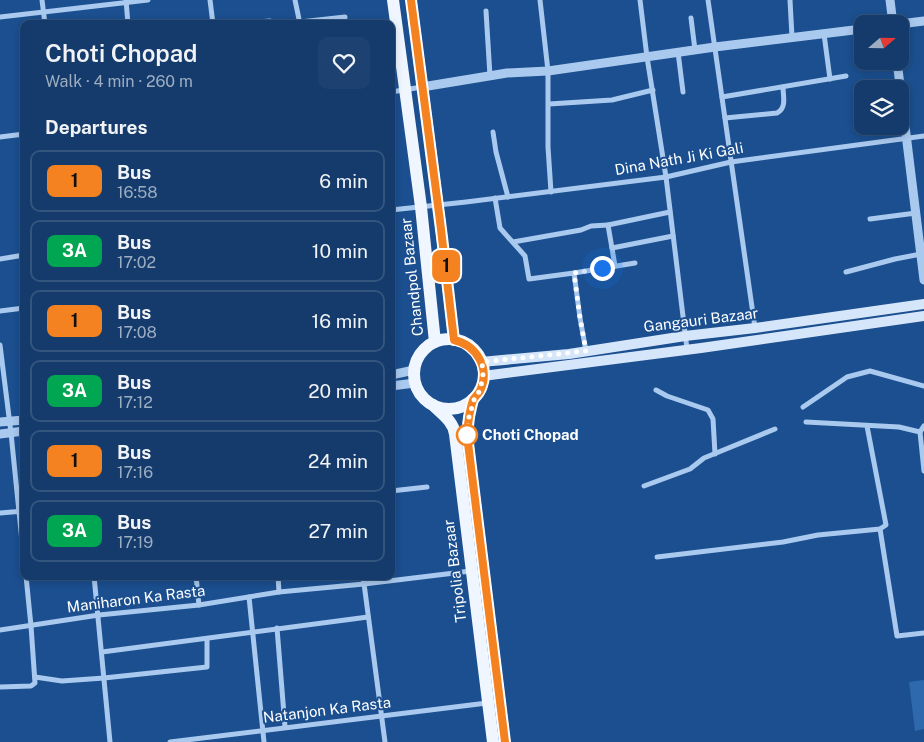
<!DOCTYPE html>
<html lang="en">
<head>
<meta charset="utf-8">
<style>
  body { margin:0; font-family:"Public Sans",sans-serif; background:#1d4271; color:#f1f3f6; height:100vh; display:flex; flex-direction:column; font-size:19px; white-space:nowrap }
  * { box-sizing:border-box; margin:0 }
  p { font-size:16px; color:#9dadc1 }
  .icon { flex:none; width:28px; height:28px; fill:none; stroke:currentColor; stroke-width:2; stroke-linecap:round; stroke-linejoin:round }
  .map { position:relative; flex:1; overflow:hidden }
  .side { position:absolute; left:20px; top:20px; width:375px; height:560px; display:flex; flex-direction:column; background:#143b6b; border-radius:10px; box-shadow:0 2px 8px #0003,0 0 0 1px #33557e }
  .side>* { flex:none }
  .badge { padding:0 10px; border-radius:8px; font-size:18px; line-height:32px }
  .needle { width:32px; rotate:70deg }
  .tools { position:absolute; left:854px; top:15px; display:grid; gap:10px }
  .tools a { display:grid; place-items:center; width:55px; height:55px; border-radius:10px; background:#143b6b; box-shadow:0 2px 8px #0003,0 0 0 1px #33557e; font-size:25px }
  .you { position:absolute; width:25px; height:25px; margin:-12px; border:4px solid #fff; border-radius:50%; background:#1a73e8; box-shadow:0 0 0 8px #1a73e833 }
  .map>.badge { position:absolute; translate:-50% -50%; box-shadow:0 0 0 2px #fff }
  h2 { padding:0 25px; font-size:19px; line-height:45px }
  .round { display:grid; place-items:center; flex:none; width:52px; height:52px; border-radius:10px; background:#1d4271 }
  .summary { display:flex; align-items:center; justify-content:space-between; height:85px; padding:0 25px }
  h1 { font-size:24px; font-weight:600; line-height:38px }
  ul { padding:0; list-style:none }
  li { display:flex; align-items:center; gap:15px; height:62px; margin:0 10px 8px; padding:0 15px; border:2px solid #33557e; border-radius:10px }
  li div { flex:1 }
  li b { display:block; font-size:19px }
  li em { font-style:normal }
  li .badge { min-width:55px; font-weight:700; text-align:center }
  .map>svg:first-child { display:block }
</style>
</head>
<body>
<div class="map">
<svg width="924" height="742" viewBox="0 0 924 742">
  <rect width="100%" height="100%" fill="#1b4f8f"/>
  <polygon fill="#2e69ad" points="924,680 924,729 915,731 909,682"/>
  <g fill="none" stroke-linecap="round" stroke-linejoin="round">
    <g stroke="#a9c9ee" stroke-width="5">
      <polyline points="42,0 45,24"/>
      <polyline points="126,0 128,24"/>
      <polyline points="210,0 213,24"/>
      <polyline points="295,0 300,24"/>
      <polyline points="540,0 548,71 548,147 551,192"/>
      <polyline points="640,0 647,57 666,177 687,349"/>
      <polyline points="708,0 755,328"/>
      <polyline points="790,0 792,37"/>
      <polyline points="486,11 490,76"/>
      <polyline points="0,17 148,0"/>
      <polyline points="691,18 695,50"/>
      <polyline points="300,22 345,17"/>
      <polyline points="235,24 270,21"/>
      <polyline points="824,34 830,79"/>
      <polyline points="678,52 683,92"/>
      <polyline points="391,92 422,87"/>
      <polyline points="722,97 846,76"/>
      <polyline points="549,104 612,100 653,90"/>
      <path d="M725,118L777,113C787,108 783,96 783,87"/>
      <polyline points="493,132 496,152 508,197"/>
      <polyline points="0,137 24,134"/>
      <polyline points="495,198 500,228 525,256 529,279 574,273 580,318 586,351"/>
      <polyline points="391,210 466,202 666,177 731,162 924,136"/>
      <polyline points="870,219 916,213"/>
      <polyline points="608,225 670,212"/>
      <polyline points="513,242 581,230 591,226 608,225 615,266"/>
      <polyline points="612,248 673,236"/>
      <polyline points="0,259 24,255"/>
      <polyline points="846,272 895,259 921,254"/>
      <polyline points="574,273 635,263"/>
      <polyline points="0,311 24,308"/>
      <polyline points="0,345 11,433 24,561"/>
      <polyline points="656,390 667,396 708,410 713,419 715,454"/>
      <polyline points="803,407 847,377 870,371 924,386"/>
      <polyline points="806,422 899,427 920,432"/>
      <polyline points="924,426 920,432 924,471"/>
      <polyline points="644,486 690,469 704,458 775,429"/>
      <polyline points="391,491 427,487"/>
      <polyline points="0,513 24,511"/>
      <polyline points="880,529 897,636 924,633"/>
      <polyline points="657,557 783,542 818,535 880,529 886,525 867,426"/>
      <polyline points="94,576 110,742"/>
      <polyline points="196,576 199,605"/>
      <polyline points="278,576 279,592"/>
      <polyline points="363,576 385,742"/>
      <polyline points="249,597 264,742"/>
      <polyline points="277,628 285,727"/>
      <polyline points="0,630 99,615 199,605 279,592 364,584 471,571"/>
      <polyline points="102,652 368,617"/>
      <polyline points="35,677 62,681 104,678 207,667 207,639"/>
      <polyline points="0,687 31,686 35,683 31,626 26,576"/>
      <polyline points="170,742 487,703"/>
    </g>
    <g stroke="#a9c9ee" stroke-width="9">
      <polyline points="890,0 893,24"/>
      <polyline points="900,24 924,21"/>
      <polyline points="897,61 924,280"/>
      <polyline points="422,87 507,73 548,71 715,47 862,29"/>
      <polyline points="391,375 414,370"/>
      <polyline points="391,386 415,383"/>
      <polyline points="0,422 24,420"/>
      <polyline points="0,434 24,431"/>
    </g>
    <g stroke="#d6e6fa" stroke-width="10">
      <polyline points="481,362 569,354 685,336 755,328 924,304"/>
      <polyline points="483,376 701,348 924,316"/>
    </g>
    <g stroke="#f0f6ff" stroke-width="12">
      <polyline points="393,0 421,207 435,342"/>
      <polyline points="411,0 442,237 454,340"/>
      <circle cx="449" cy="374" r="35"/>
      <polyline points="473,399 469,417 467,435 505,742"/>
      <path d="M433,405C442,414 453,421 455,434L493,742"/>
    </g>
  </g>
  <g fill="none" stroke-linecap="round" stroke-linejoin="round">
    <defs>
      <path id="line" d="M411,0L440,221L454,340C476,345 491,368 480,391C478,394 475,397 473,400C469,411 468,423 467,435L505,742"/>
    </defs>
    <use href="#line" stroke="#fff" stroke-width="11"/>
    <use href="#line" stroke="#f58220" stroke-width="8"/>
    <polyline stroke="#fff" stroke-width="5" stroke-dasharray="0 9" points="467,435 469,417 474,400 480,390 483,376 482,362 586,351 580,318 574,273 602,268"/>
  </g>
  <circle fill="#fff" stroke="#f58220" stroke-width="2.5" cx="467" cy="435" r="10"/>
  <g text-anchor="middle" stroke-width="4" stroke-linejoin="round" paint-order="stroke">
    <g font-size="15" fill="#fff" stroke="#1b4f8f">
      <text transform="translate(679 159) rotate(-10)" y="5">Dina Nath Ji Ki Gali</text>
      <text transform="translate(412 277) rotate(-96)" y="5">Chandpol Bazaar</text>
      <text transform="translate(701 320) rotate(-7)" y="5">Gangauri Bazaar</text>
      <text transform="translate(455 571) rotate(-97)" y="5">Tripolia Bazaar</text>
      <text transform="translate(136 599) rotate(-7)" y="5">Maniharon Ka Rasta</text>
      <text transform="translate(327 710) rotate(-7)" y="5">Natanjon Ka Rasta</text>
    </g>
    <g font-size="15" font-weight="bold" fill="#fff" stroke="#1b4f8f" text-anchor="start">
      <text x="482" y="440">Choti Chopad</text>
    </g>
  </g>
</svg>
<div class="tools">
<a><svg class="needle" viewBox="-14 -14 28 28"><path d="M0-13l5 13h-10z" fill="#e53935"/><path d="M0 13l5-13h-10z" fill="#9dadc1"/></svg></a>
<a><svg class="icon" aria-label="layers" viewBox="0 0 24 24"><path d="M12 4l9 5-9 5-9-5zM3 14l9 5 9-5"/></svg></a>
</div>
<div class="you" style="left:602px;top:268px"></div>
<b class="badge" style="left:446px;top:266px;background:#f58220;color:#111">1</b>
<section class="side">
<div class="summary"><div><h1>Choti Chopad</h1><p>Walk · 4 min · 260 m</p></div><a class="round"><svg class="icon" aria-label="heart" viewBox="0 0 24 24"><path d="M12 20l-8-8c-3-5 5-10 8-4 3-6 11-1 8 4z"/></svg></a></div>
<h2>Departures</h2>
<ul>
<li><span class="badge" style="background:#f58220;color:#111">1</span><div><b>Bus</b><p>16:58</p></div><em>6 min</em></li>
<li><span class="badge" style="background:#00a651;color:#fff">3A</span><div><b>Bus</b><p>17:02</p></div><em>10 min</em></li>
<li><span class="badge" style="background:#f58220;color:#111">1</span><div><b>Bus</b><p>17:08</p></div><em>16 min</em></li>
<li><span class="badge" style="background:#00a651;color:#fff">3A</span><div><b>Bus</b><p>17:12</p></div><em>20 min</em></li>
<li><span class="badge" style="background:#f58220;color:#111">1</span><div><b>Bus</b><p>17:16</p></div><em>24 min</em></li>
<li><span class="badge" style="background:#00a651;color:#fff">3A</span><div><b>Bus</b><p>17:19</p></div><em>27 min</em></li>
</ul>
</section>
</div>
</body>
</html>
